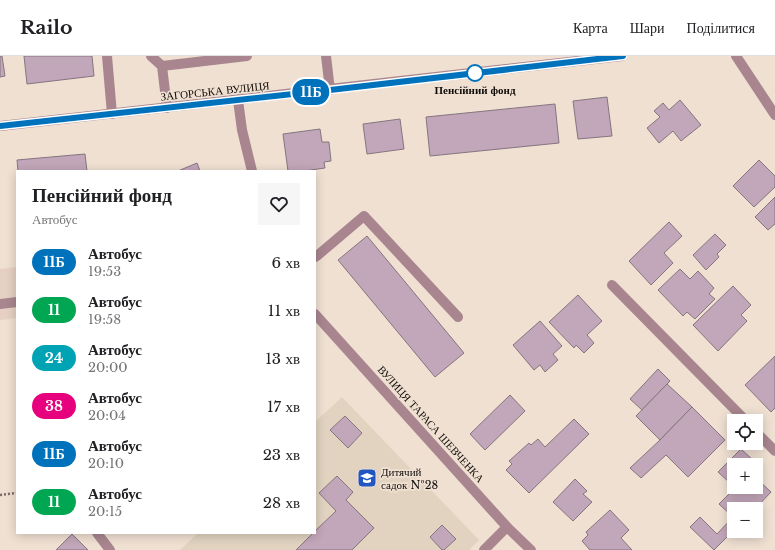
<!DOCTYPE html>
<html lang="uk">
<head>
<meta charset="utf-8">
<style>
  body { margin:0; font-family:"Libre Baskerville",serif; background:#f6f6f6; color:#202124; height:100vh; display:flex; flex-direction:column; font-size:15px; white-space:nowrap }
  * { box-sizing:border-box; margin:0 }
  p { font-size:13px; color:#757577 }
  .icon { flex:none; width:22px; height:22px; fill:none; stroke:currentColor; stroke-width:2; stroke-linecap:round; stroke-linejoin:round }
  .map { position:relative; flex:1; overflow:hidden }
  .panel { position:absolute; left:16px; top:114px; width:300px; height:364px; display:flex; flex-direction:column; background:#fff; border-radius:0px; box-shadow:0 2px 10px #0003 }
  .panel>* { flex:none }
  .badge { padding:0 8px; border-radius:13px; font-size:14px; line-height:26px }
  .controls { position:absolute; left:727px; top:358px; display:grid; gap:8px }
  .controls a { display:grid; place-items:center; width:36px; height:36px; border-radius:0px; background:#fff; box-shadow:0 2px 10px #0003; font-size:20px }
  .map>.badge { position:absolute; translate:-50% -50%; box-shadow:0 0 0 2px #fff }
  .round { display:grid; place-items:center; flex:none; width:42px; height:42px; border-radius:0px; background:#f6f6f6 }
  .summary { display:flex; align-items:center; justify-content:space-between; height:68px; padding:0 16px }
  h1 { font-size:19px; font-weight:800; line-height:30px }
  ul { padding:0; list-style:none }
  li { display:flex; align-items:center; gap:12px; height:48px; padding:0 16px }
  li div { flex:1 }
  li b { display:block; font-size:15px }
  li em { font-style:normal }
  li .badge { min-width:44px; font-weight:700; text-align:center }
  header { display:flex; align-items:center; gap:24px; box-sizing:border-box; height:56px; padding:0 20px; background:#fff; border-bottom:1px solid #e0e0e0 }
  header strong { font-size:19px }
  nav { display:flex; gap:22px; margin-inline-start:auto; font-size:14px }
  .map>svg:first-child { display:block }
</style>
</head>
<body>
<header>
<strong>Railo</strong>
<nav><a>Карта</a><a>Шари</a><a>Поділитися</a></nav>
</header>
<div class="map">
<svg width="775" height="494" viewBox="0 0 775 494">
  <rect width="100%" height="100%" fill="#efe0d2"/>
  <polygon fill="#e6d0c3" points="17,211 17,262 0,264 0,213"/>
  <polygon fill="#e1d3c0" points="342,341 479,484 469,494 180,494 198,477 315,477 315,366"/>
  <g fill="#c2a6b9" stroke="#85757f">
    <polygon points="0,0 2,0 5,20 0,21"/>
    <polygon points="24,0 92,0 94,20 27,28"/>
    <polygon points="607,41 612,80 578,83 573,45"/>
    <polygon points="680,44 701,69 681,85 673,75 659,87 647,72 660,61 654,55 663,47 669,54"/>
    <polygon points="555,48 559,87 430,100 426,61"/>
    <polygon points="400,63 404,93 367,98 363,68"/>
    <polygon points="320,73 322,86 329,86 331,105 324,106 325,112 304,115 288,115 283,78"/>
    <polygon points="85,98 87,115 18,115 17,104"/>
    <polygon points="759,104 775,120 775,131 754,151 733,130"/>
    <polygon points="197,107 200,115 178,115"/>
    <polygon points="775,141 775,168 768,174 755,161"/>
    <polygon points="669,166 682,180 664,197 673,207 651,229 629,205"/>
    <polygon points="715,178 726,189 717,198 719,201 706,214 693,199"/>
    <polygon points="367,180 464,297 435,321 338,204"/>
    <polygon points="680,213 690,223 698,215 714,232 709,238 715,243 695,263 687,256 683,260 658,234"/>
    <polygon points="733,230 751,249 741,259 747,265 718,295 693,269"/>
    <polygon points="578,239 602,265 587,279 594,287 584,297 576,289 574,292 549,266"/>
    <polygon points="540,265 562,290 553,298 558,304 545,316 540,309 534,314 513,289"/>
    <polygon points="775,300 775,352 771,356 745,329"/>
    <polygon points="658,313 670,325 642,354 630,343"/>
    <polygon points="667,328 692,351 660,384 636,360"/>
    <polygon points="510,339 525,355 485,394 470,378"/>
    <polygon points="692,351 725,384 688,421 666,399 641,422 630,412 660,384"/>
    <polygon points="345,360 362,377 348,392 330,374"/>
    <polygon points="574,363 589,378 529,437 506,414 512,408 509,405 529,387 531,389 538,383 545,391"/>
    <polygon points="741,393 753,404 748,409 734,409 734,423 730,427 718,416"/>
    <polygon points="337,420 353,436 346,444 374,472 352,494 296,494 313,477 315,477 315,475 336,455 319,437"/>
    <polygon points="756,422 771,436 755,453 734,453 734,474 714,494 690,471 700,461 717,478 733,461 719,448 736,431 756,431"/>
    <polygon points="575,423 587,435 583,438 592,446 573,465 553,446"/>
    <polygon points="610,454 629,474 621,482 632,494 590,494 582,485 588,479 586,476"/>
    <polygon points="442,469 456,483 444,494 442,494 430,481"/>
    <polygon points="72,478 88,494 56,494"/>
  </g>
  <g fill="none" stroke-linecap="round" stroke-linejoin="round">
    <polyline stroke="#766c64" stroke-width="2.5" stroke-dasharray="2 2" stroke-linecap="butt" points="0,439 17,437"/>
    <g stroke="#a9868f" stroke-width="10">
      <polyline points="107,0 112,58"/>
      <polyline points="151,0 162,10 167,52"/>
      <polyline points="326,0 330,34"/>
      <polyline points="162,10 247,0"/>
      <polyline points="315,201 318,199 364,160 458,261"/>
      <polyline points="0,248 17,246"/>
      <polyline points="97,477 110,494"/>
    </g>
    <g stroke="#a9868f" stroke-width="10">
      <polyline points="736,0 775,59"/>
      <polyline points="238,44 242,74 252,115"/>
      <polyline points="612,229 746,365"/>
      <polyline points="315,258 507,471 531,494"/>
      <polyline points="756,376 775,395"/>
      <polyline points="484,494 507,471"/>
    </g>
    <path stroke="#a9868f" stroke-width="10" d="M0,70C208,48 415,24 622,0"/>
  </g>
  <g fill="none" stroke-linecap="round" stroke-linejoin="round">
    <defs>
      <polyline id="line" points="0,70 330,34 623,0"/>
    </defs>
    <use href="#line" stroke="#fff" stroke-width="9"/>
    <use href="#line" stroke="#0072bc" stroke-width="6"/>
  </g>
  <defs>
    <symbol id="school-square" viewBox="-11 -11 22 22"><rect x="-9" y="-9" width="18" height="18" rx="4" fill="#2254c2" stroke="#efe0d2"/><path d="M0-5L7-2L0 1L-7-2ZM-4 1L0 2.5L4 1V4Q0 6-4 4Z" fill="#fff"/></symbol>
  </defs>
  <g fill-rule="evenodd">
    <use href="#school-square" x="356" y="411" width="22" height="22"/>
  </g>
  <circle fill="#fff" stroke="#0072bc" stroke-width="2" cx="475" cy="17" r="8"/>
  <g text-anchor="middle" stroke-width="3.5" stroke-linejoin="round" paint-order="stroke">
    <g font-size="11" font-weight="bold" fill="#0f0b07" stroke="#efe0d2">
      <text x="475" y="38">Пенсійний фонд</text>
    </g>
    <g font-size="11" fill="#0f0b07" stroke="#efe0d2">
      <text transform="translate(215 35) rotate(-6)" y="4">ЗАГОРСЬКА ВУЛИЦЯ</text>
      <text transform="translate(431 368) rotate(48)" y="4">ВУЛИЦЯ ТАРАСА ШЕВЧЕНКА</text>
    </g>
    <g font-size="11" fill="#0f0b07" stroke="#efe0d2" text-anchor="start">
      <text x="381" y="420">Дитячий<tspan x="381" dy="13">садок №28</tspan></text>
    </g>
  </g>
</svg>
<div class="controls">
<a><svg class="icon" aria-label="locate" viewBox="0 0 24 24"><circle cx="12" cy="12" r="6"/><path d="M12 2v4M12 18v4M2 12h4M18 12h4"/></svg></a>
<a>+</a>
<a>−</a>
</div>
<b class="badge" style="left:311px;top:36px;background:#0072bc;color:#fff">11Б</b>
<section class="panel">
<div class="summary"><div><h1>Пенсійний фонд</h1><p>Автобус</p></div><a class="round"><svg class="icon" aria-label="heart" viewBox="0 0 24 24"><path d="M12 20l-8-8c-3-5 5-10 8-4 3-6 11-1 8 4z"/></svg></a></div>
<ul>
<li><span class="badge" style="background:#0072bc;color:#fff">11Б</span><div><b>Автобус</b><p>19:53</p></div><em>6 хв</em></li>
<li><span class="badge" style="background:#00a651;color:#fff">11</span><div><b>Автобус</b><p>19:58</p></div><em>11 хв</em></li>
<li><span class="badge" style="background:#00a3b4;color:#fff">24</span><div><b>Автобус</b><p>20:00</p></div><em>13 хв</em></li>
<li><span class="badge" style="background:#e6007e;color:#fff">38</span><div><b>Автобус</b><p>20:04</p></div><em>17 хв</em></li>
<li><span class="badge" style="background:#0072bc;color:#fff">11Б</span><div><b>Автобус</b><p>20:10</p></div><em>23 хв</em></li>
<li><span class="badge" style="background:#00a651;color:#fff">11</span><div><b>Автобус</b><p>20:15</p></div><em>28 хв</em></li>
</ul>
</section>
</div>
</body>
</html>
